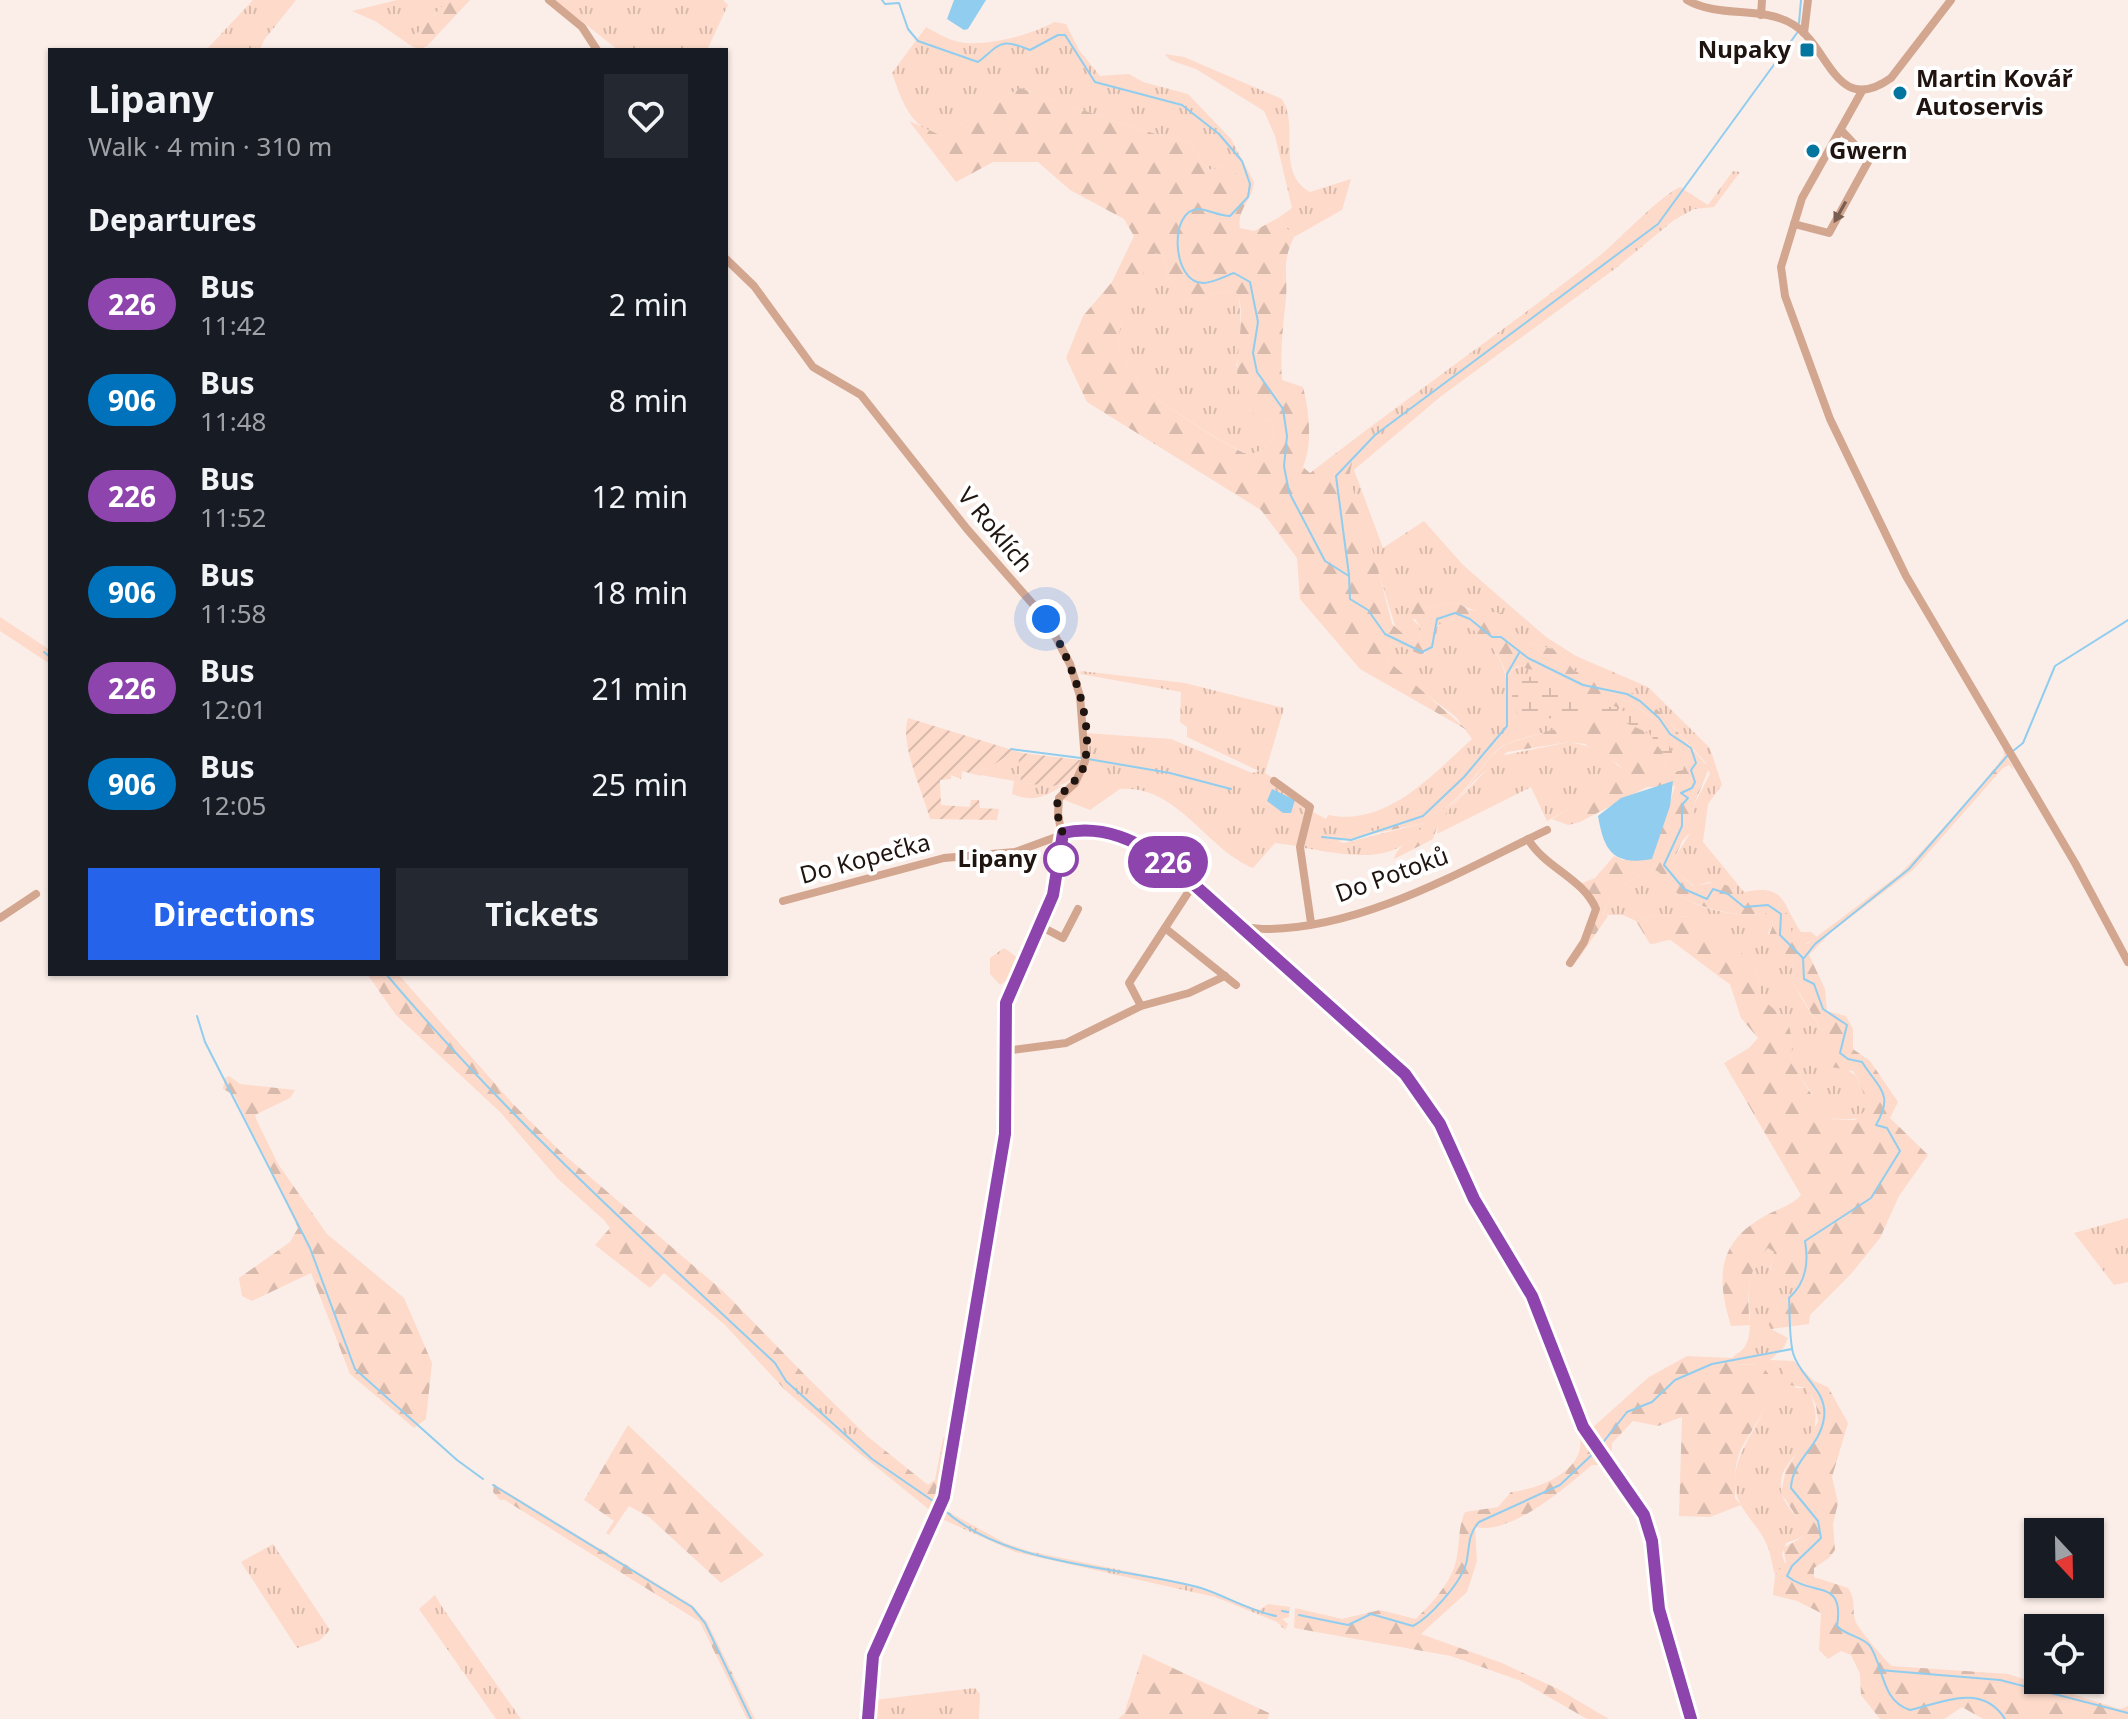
<!DOCTYPE html>
<html lang="en">
<head>
<meta charset="utf-8">
<style>
  body { margin:0; font-family:"Noto Sans",sans-serif; background:#242831; color:#f1f3f6; height:100vh; display:flex; flex-direction:column; font-size:30px; white-space:nowrap }
  * { box-sizing:border-box; margin:0 }
  p { font-size:26px; color:#9ea1a6 }
  .icon { flex:none; width:44px; height:44px; fill:none; stroke:currentColor; stroke-width:2; stroke-linecap:round; stroke-linejoin:round }
  .map { position:relative; flex:1; overflow:hidden }
  .sheet { position:absolute; left:48px; top:48px; width:680px; height:928px; display:flex; flex-direction:column; background:#171b24; border-radius:0px; box-shadow:0 2px 6px #0004 }
  .sheet>* { flex:none }
  .badge { padding:0 16px; border-radius:26px; font-size:28px; line-height:52px }
  .needle { width:52px; rotate:158deg }
  .tools { position:absolute; left:2024px; top:1518px; display:grid; gap:16px }
  .tools a { display:grid; place-items:center; width:80px; height:80px; border-radius:0px; background:#171b24; box-shadow:0 2px 6px #0004; font-size:40px }
  .you { position:absolute; width:40px; height:40px; margin:-20px; border:6px solid #fff; border-radius:50%; background:#1a73e8; box-shadow:0 0 0 12px #1a73e833 }
  .map>.badge { position:absolute; translate:-50% -50%; box-shadow:0 0 0 4px #fff }
  h2 { padding:0 40px; font-size:30px; line-height:72px }
  .round { display:grid; place-items:center; flex:none; width:84px; height:84px; border-radius:0px; background:#242831 }
  .summary { display:flex; align-items:center; justify-content:space-between; height:136px; padding:0 40px }
  h1 { font-size:38px; font-weight:700; line-height:60px }
  .primary-button { display:flex; gap:16px; margin-top:auto; padding:16px 40px }
  .primary-button a { flex:1; height:92px; border-radius:0px; background:#2563eb; color:#fff; font-size:32px; font-weight:700; line-height:92px; text-align:center }
  .primary-button a+a { background:#242831; color:#f1f3f6 }
  ul { padding:0; list-style:none }
  li { display:flex; align-items:center; gap:24px; height:96px; padding:0 40px }
  li div { flex:1 }
  li b { display:block; font-size:30px }
  li em { font-style:normal }
  li .badge { min-width:88px; font-weight:700; text-align:center }
  .map>svg:first-child { display:block }
</style>
</head>
<body>
<div class="map">
<svg width="2128" height="1719" viewBox="0 0 2128 1719">
  <defs>
    <pattern id="grass-tufts" width="24" height="20" patternUnits="userSpaceOnUse" patternTransform="scale(2)"><rect width="24" height="20" fill="#fddaca"/><path d="M3 7l-1-3M5 7V3M7 7l1-3M15 17l-1-3M17 17v-4M19 17l1-3" fill="none" stroke="#d8baac"/></pattern>
    <pattern id="forest-firs" width="22" height="20" patternUnits="userSpaceOnUse" patternTransform="scale(2)"><rect width="22" height="20" fill="#fddaca"/><path d="M5 1l3.5 6h-7zM16 11l3.5 6h-7z" fill="#d8baac"/></pattern>
    <pattern id="wetland-marsh" width="20" height="14" patternUnits="userSpaceOnUse" patternTransform="scale(2)"><rect width="20" height="14" fill="#fddaca"/><path d="M1 5h8M5 5V1M11 12h8M15 12V8" fill="none" stroke="#d8baac"/></pattern>
    <pattern id="garden-furrows" width="10" height="10" patternUnits="userSpaceOnUse" patternTransform="scale(2)"><rect width="10" height="10" fill="#fddaca"/><path d="M-1 1l2-2M0 10L10 0M9 11l2-2" fill="none" stroke="#d8baac"/></pattern>
  </defs>
  <rect width="100%" height="100%" fill="#fbeee8"/>
  <g fill="url(#grass-tufts)">
    <polygon points="253,0 296,0 264,40 260,50 206,50"/>
    <polygon points="397,0 448,0 411,40 413,47 375,21 352,11"/>
    <polygon points="555,0 723,0 728,5 707,50 618,50"/>
    <path d="M1054,22L1066,24L1079,50L1100,76L1129,74L1143,82L1188,94L1231,139L1254,182L1220,166L1212,171L1203,164L1191,143C1132,130 1077,107 1020,88L942,136C911,130 901,99 892,73L926,27C935,32 945,38 955,41C981,49 1032,35 1054,22Z"/>
    <path d="M1165,54L1184,57L1282,99C1300,127 1275,172 1310,192L1351,179L1342,210L1294,237L1278,218L1292,208L1275,136L1264,111L1196,69L1170,60Z"/>
    <path d="M1733,171L1740,172L1714,207L1694,209L1674,220L1616,268L1440,397L1354,470L1383,548L1424,521L1463,565L1546,637L1576,656L1648,687L1710,748L1722,785L1708,804L1703,842L1744,892C1787,883 1782,905 1801,932H1811L1817,937L1804,945L1796,943L1791,935L1790,920L1738,896L1734,889L1709,882L1694,886L1677,872L1673,862C1681,843 1700,829 1693,807L1710,774L1705,762L1661,713L1574,671L1561,653L1553,649L1523,641C1490,596 1490,623 1457,602L1427,608L1422,605L1413,620L1421,627L1418,640L1411,641L1397,632L1349,477L1353,459L1374,441L1361,434C1439,375 1520,318 1597,258C1619,240 1660,196 1680,187L1708,205Z"/>
    <path d="M1156,253L1164,256L1167,275L1185,301C1203,300 1218,291 1235,291L1239,297L1242,345L1236,365L1263,419L1270,421C1276,430 1274,440 1265,447C1261,451 1254,454 1249,454C1236,452 1155,400 1145,389C1135,378 1120,357 1119,342C1116,320 1142,270 1156,253Z"/>
    <polygon points="0,617 50,650 50,664 0,631"/>
    <path d="M1445,619C1477,618 1508,659 1507,689L1511,671L1522,665L1551,674L1570,683L1578,692L1619,707L1624,700C1650,712 1672,734 1686,758L1683,770L1668,773C1665,752 1650,730 1628,724C1608,718 1515,735 1498,749C1481,764 1459,804 1439,811C1409,821 1352,841 1321,836L1344,843L1424,823C1422,831 1415,835 1408,841C1382,864 1337,853 1304,848L1313,812L1326,819L1328,815C1387,827 1432,775 1472,739L1456,717L1395,671L1387,660L1392,643L1423,655C1435,644 1433,629 1445,619Z"/>
    <path d="M1081,671L1185,683L1284,708L1265,773L1305,799L1307,807L1297,846L1275,843L1253,868C1206,849 1177,784 1120,789L1090,810L1059,798L1080,776L1085,733L1171,739L1252,773L1259,771L1187,737V727L1180,722L1181,692L1080,674Z"/>
    <polygon points="1569,742 1596,748 1625,771 1623,778 1547,821 1531,787 1437,834 1438,821 1500,756"/>
    <path d="M1008,755H1018L1021,783L1062,786C1043,798 1033,802 1012,794L1014,781L981,775L980,769L986,770Z"/>
    <path d="M1651,868C1667,875 1667,885 1677,893C1694,909 1745,919 1766,913L1771,916L1773,925L1768,933L1792,962L1794,984L1802,999L1845,1068L1856,1076L1869,1107C1860,1125 1845,1117 1829,1119L1791,1063L1792,1039L1788,1021L1762,999L1756,971L1743,954L1714,936L1705,923L1694,917L1656,915L1636,921L1623,915H1603L1612,892Z"/>
    <polygon points="1004,948 1021,960 1009,979 1000,985 990,974 990,958"/>
    <polygon points="2128,1218 2128,1282 2114,1285 2074,1233"/>
    <path d="M1768,1248L1774,1252L1770,1269L1794,1281L1798,1291L1777,1308L1778,1314L1771,1329L1788,1338L1784,1347L1770,1360L1782,1367L1796,1388H1807C1839,1449 1771,1450 1782,1494C1785,1507 1800,1518 1806,1531L1803,1537L1786,1543L1782,1554L1785,1564L1775,1575C1772,1565 1771,1554 1767,1545C1756,1520 1734,1508 1735,1481C1735,1440 1779,1412 1767,1372L1754,1364L1738,1365L1732,1358C1735,1354 1739,1353 1742,1350C1763,1327 1731,1283 1768,1248Z"/>
    <polygon points="807,1377 867,1436 854,1449 785,1390 795,1378"/>
    <polygon points="945,1510 1005,1543 1028,1551 1184,1583 1259,1610 1268,1604 1290,1607 1289,1617 1282,1619 1288,1624 1285,1630 1277,1622 1215,1597 1015,1552 942,1519"/>
    <polygon points="273,1544 330,1630 319,1641 297,1648 241,1562"/>
    <polygon points="435,1595 442,1607 521,1719 496,1719 419,1609"/>
    <polygon points="975,1688 980,1694 979,1719 870,1719 874,1700"/>
  </g>
  <g fill="url(#forest-firs)" fill-rule="evenodd">
    <polygon points="448,0 470,0 427,46 421,49 413,47 411,40"/>
    <path d="M1020,88C1077,107 1132,130 1191,143L1203,164L1211,171L1220,166L1254,182C1253,199 1236,211 1240,228L1254,231L1278,218L1294,237C1281,264 1288,272 1286,298C1283,328 1280,348 1282,380L1303,387C1309,411 1313,443 1303,467L1310,473L1361,434L1374,441L1353,459L1349,477L1375,558L1392,624L1411,641L1418,640L1421,627L1409,611L1410,601H1421L1427,608L1457,602L1469,610L1502,613L1523,641L1553,649L1561,653L1574,671L1617,685L1644,699L1661,713L1709,768L1693,807L1697,826L1682,841L1673,862L1677,872L1693,886C1711,882 1728,879 1739,896C1755,902 1782,898 1789,918C1792,927 1790,934 1796,942L1807,944L1901,873L1971,799L2004,756L2003,748L2014,770L2009,765L2003,768L1914,869L1830,933L1809,955L1825,989L1827,1011L1846,1016L1853,1029V1049L1870,1061L1898,1102L1890,1118L1928,1155L1899,1196L1880,1238L1851,1274L1810,1315L1809,1324L1771,1329L1768,1323L1778,1315L1777,1308L1798,1291L1794,1281L1780,1284C1767,1276 1771,1266 1774,1252L1768,1248C1746,1269 1747,1296 1750,1325L1731,1326C1717,1280 1716,1244 1763,1217C1775,1210 1793,1205 1801,1195L1724,1063L1749,1048L1758,1038L1741,1018L1730,984C1720,978 1673,941 1670,940C1664,940 1657,944 1650,944L1636,921L1656,915L1694,917L1705,923L1714,936L1743,954L1756,971L1762,999L1788,1021L1792,1039L1791,1063L1812,1095L1822,1100L1829,1119L1855,1120L1869,1107C1863,1095 1861,1083 1853,1071L1826,1066L1822,1055V1031L1794,984L1792,962L1768,938L1773,925L1771,916L1766,913C1745,919 1694,908 1677,893C1667,885 1666,874 1651,868L1612,892L1603,914L1608,916L1577,961L1599,906L1580,884L1595,878L1614,856L1623,860L1652,859L1675,786L1647,787L1580,822L1568,825L1552,819L1624,774L1619,765L1585,744L1569,742L1507,752L1474,781L1439,821L1433,839L1394,859C1398,843 1419,837 1424,823L1330,843L1321,835C1345,843 1414,820 1439,811C1464,802 1479,765 1499,749C1509,741 1527,738 1539,734C1588,718 1656,704 1668,773L1683,770L1686,758C1672,735 1650,711 1624,700L1619,708L1578,692L1570,683L1551,674L1517,666L1511,671L1507,689C1509,657 1480,629 1452,619L1438,625L1435,641L1422,655L1392,643L1387,660L1467,730L1360,669L1300,599L1297,558L1261,510L1087,402L1066,358L1083,316L1112,282L1134,236L1124,219L1070,190L1038,162H993L956,182L909,121L942,136ZM1156,253L1164,256L1167,275L1185,301C1203,300 1218,291 1235,291L1239,297C1249,340 1214,406 1270,421C1276,430 1274,440 1265,447C1261,451 1254,454 1248,454C1235,452 1155,400 1145,389C1135,378 1120,357 1119,342C1116,320 1143,269 1156,253Z"/>
    <polygon points="367,974 398,974 513,1104 561,1152 724,1292 807,1377 795,1378 785,1390 725,1325 664,1273 650,1288 595,1245 610,1228 604,1220 558,1179 500,1112 396,1015"/>
    <polygon points="229,1076 240,1084 295,1090 290,1098 255,1115 257,1121 278,1164 327,1234 404,1298 432,1363 426,1419 414,1428 350,1374 311,1273 252,1301 242,1296 239,1278 290,1242 298,1228 234,1095 223,1089 225,1078"/>
    <path d="M1687,1356L1732,1358L1738,1365C1745,1366 1751,1363 1757,1365C1795,1380 1745,1435 1739,1454C1734,1468 1735,1483 1735,1498L1741,1505L1710,1517L1679,1516L1682,1417L1658,1426L1633,1421L1612,1443L1611,1458L1592,1428L1649,1377Z"/>
    <path d="M1770,1360L1794,1361L1814,1381L1828,1387L1848,1423L1832,1477L1838,1503L1833,1524L1835,1550L1829,1558L1814,1568V1577L1848,1588C1856,1600 1852,1608 1855,1620C1856,1626 1887,1663 1892,1666L2008,1674L2120,1709L2128,1706V1719H1983L1962,1707L1944,1719H1880L1861,1695L1860,1674L1851,1655L1841,1651L1828,1659L1819,1650L1821,1613L1797,1601L1773,1595L1775,1575L1786,1562L1783,1548L1803,1537L1806,1531L1781,1493L1786,1469L1818,1422L1816,1405L1807,1388L1790,1385L1782,1367Z"/>
    <polygon points="628,1425 764,1555 721,1583 649,1517 629,1506 609,1535 606,1533 614,1521 584,1500"/>
    <path d="M1579,1433L1602,1465H1592C1565,1488 1512,1535 1475,1527L1477,1561L1467,1592L1421,1634L1502,1663L1558,1689L1609,1719H1587L1521,1681L1451,1656L1294,1628L1295,1608L1342,1619L1380,1610L1416,1619C1433,1601 1453,1582 1457,1556C1460,1540 1458,1527 1465,1512L1498,1507L1511,1492C1538,1489 1590,1470 1579,1433Z"/>
    <polygon points="867,1436 928,1485 935,1480 943,1438 951,1436 943,1482 934,1509 931,1511 854,1449"/>
    <polygon points="494,1484 692,1605 707,1622 755,1719 747,1719 700,1622 505,1500 500,1500 493,1492"/>
    <polygon points="1143,1654 1269,1713 1268,1719 1118,1719 1124,1714"/>
  </g>
  <g fill="url(#wetland-marsh)">
    <path d="M1519,674L1552,682L1560,692L1573,695L1581,703L1579,714L1532,721L1521,719C1509,704 1510,690 1519,674Z"/>
    <path d="M1603,705C1634,713 1663,723 1674,757L1668,760L1649,733L1600,712Z"/>
  </g>
  <path fill="url(#garden-furrows)" d="M908,718L1022,753L1081,760C1070,795 1051,785 1021,783L1018,755H1008L986,770L981,769V776L962,771L961,779L951,775V779L940,780L941,805L970,807L971,800H979L980,808L999,809L997,820L930,819C923,792 899,744 908,718Z"/>
  <polygon fill="#fddaca" points="1094,769 1108,777 1094,801 1080,792"/>
  <g fill="#90cdef">
    <polygon points="954,0 986,0 968,29 964,30 947,19"/>
    <path d="M1673,781L1670,806L1652,859C1613,866 1604,851 1598,816L1621,798Z"/>
    <polygon points="1272,789 1295,800 1291,813 1283,813 1267,801"/>
  </g>
  <g fill="none" stroke-linecap="round" stroke-linejoin="round">
    <g stroke="#90cdef" stroke-width="2">
      <path d="M882,0L885,4L899,3L908,29L918,41L978,62C1000,45 999,37 1030,50L1058,35H1065L1095,82L1182,105L1219,134L1242,161L1250,184L1248,197L1230,216C1219,216 1209,210 1199,209C1168,209 1172,283 1203,283C1213,283 1225,276 1234,273L1250,282L1258,322L1253,353L1257,372L1283,409L1287,436L1284,466L1289,492L1325,561L1349,576L1350,599L1368,610L1385,634L1422,652L1432,647L1437,619L1455,613L1470,619L1492,637H1501L1528,658L1583,685L1627,694L1640,701L1659,718L1670,734L1691,748L1696,763L1691,770L1695,782L1692,788L1681,793L1688,798L1682,805V826L1664,865L1684,889L1707,899L1713,889L1728,894L1744,907L1768,905L1781,914L1780,935L1803,958L1804,979L1814,984L1823,1009L1847,1025L1840,1053L1848,1059L1862,1062C1880,1090 1894,1094 1876,1125L1887,1128L1900,1151L1871,1198L1805,1241C1809,1263 1806,1283 1789,1298C1790,1315 1789,1336 1793,1353C1800,1378 1828,1390 1824,1418C1820,1447 1792,1460 1791,1488L1818,1521L1821,1538L1792,1566L1787,1576C1813,1597 1845,1578 1837,1626C1846,1636 1862,1636 1870,1646C1884,1667 1881,1701 1910,1710C1944,1702 1982,1683 2005,1719"/>
      <polyline points="1799,23 1801,0"/>
      <polyline points="1349,575 1336,476 1375,435 1658,224 1797,33"/>
      <polyline points="44,652 50,657"/>
      <polyline points="1011,749 1081,758"/>
      <polyline points="2013,751 2023,743 2055,666 2128,620"/>
      <polyline points="1088,759 1170,773 1231,789"/>
      <polyline points="1322,837 1351,840 1423,816 1464,777 1507,726 1507,674 1519,653"/>
      <polyline points="1804,958 1815,944 1909,869 2008,755"/>
      <path d="M386,974C505,1115 640,1237 775,1363L786,1381L872,1459L936,1503"/>
      <polyline points="197,1016 205,1042 310,1248 355,1369 457,1460 483,1479"/>
      <polyline points="1601,1445 1627,1412 1652,1402 1675,1380 1712,1364 1792,1349"/>
      <polyline points="493,1485 692,1607 705,1623 751,1719"/>
      <path d="M943,1509C1006,1567 1121,1566 1201,1588C1226,1596 1250,1611 1276,1616"/>
      <polyline points="1282,1611 1288,1612"/>
      <path d="M1299,1615L1348,1625L1371,1614L1413,1626C1430,1617 1460,1584 1466,1564C1470,1548 1467,1535 1479,1522L1560,1485L1597,1450"/>
      <polyline points="1879,1670 2000,1680 2128,1713"/>
    </g>
    <g stroke="#d3a690" stroke-width="8">
      <polyline points="549,0 582,27 597,50"/>
      <path d="M1687,0C1720,19 1763,5 1794,25C1830,48 1836,117 1891,78L1951,0"/>
      <polyline points="1761,15 1762,0"/>
      <polyline points="1804,33 1808,0"/>
      <polyline points="1862,91 1802,198 1781,267 1785,296 1830,419 1906,576 2075,863 2128,962"/>
      <polyline points="1794,224 1829,233 1869,160 1841,130"/>
      <polyline points="726,259 754,286 813,367 861,395 967,529 1046,619 1070,664 1080,696 1085,761 1075,783 1059,798 1058,814 1063,842 1059,872 1043,924 1006,1003 1003,1030 1008,1079 1005,1134 944,1497 873,1656 868,1719"/>
      <polyline points="1274,781 1310,807 1300,847 1311,923"/>
      <path d="M1528,839C1545,868 1583,878 1596,909L1584,942L1570,963"/>
      <polyline points="783,901 944,858 1015,852 1078,829 1129,839 1170,863 1405,1074 1426,1100 1474,1199 1532,1296 1583,1427 1644,1515 1652,1541 1659,1609 1691,1719"/>
      <polyline points="0,918 36,894"/>
      <polyline points="1042,927 1063,938 1078,909"/>
      <polyline points="1165,928 1236,985"/>
      <path d="M1242,928C1251,927 1258,929 1266,929C1363,929 1463,870 1547,830"/>
      <polyline points="1141,1006 1129,983 1193,885"/>
      <polyline points="1005,1051 1066,1043 1141,1006 1189,993 1225,976"/>
    </g>
  </g>
  <defs><path id="oneway-solid" d="M-6-.8H1V-3.2L6.5 0L1 3.2V.8H-6Z" transform="scale(2)"/></defs>
  <use fill="#795d50" href="#oneway-solid" transform="translate(1840 212) rotate(119)"/>
  <g fill="none" stroke-linecap="round" stroke-linejoin="round">
    <defs>
      <path id="line" d="M868,1719L873,1656L944,1497L1005,1134L1006,1003L1053,895L1063,833C1103,824 1137,841 1170,863L1405,1074L1440,1124L1474,1199L1532,1296L1583,1427L1644,1515L1652,1541L1659,1609L1691,1719"/>
    </defs>
    <use href="#line" stroke="#fff" stroke-width="18"/>
    <use href="#line" stroke="#8e44ad" stroke-width="12"/>
    <path stroke="#1f140f" stroke-width="8" stroke-dasharray="0 14.4" d="M1046,619C1069,655 1096,721 1084,765C1080,782 1060,789 1057,805C1056,815 1061,825 1063,835C1065,847 1061,860 1059,872L1061,859"/>
  </g>
  <g fill="#04759f" stroke="#fff" stroke-width="3">
    <rect x="1799" y="42" width="16" height="16" rx="4"/>
    <circle cx="1900" cy="93" r="8"/>
    <circle cx="1813" cy="151" r="8"/>
  </g>
  <circle fill="#fff" stroke="#8e44ad" stroke-width="4" cx="1061" cy="859" r="16"/>
  <g text-anchor="middle" stroke-width="8" stroke-linejoin="round" paint-order="stroke">
    <g font-size="24" font-weight="bold" fill="#1f140f" stroke="#fff" text-anchor="start">
      <text x="1791" y="58" text-anchor="end">Nupaky</text>
      <text x="1916" y="87">Martin Kovář<tspan x="1916" dy="28">Autoservis</tspan></text>
      <text x="1829" y="159">Gwern</text>
    </g>
    <g font-size="24" fill="#1f140f" stroke="#fff">
      <text transform="translate(995 530) rotate(50)" y="8">V Roklích</text>
      <text transform="translate(865 859) rotate(-15)" y="8">Do Kopečka</text>
      <text transform="translate(1392 875) rotate(-20)" y="8">Do Potoků</text>
    </g>
    <g font-size="24" font-weight="bold" fill="#1f140f" stroke="#fff" text-anchor="end">
      <text x="1037" y="867">Lipany</text>
    </g>
  </g>
</svg>
<div class="tools">
<a><svg class="needle" viewBox="-14 -14 28 28"><path d="M0-13l5 13h-10z" fill="#e53935"/><path d="M0 13l5-13h-10z" fill="#9ea1a6"/></svg></a>
<a><svg class="icon" aria-label="locate" viewBox="0 0 24 24"><circle cx="12" cy="12" r="6"/><path d="M12 2v4M12 18v4M2 12h4M18 12h4"/></svg></a>
</div>
<div class="you" style="left:1046px;top:619px"></div>
<b class="badge" style="left:1168px;top:862px;background:#8e44ad;color:#fff">226</b>
<section class="sheet">
<div class="summary"><div><h1>Lipany</h1><p>Walk · 4 min · 310 m</p></div><a class="round"><svg class="icon" aria-label="heart" viewBox="0 0 24 24"><path d="M12 20l-8-8c-3-5 5-10 8-4 3-6 11-1 8 4z"/></svg></a></div>
<h2>Departures</h2>
<ul>
<li><span class="badge" style="background:#8e44ad;color:#fff">226</span><div><b>Bus</b><p>11:42</p></div><em>2 min</em></li>
<li><span class="badge" style="background:#0072bc;color:#fff">906</span><div><b>Bus</b><p>11:48</p></div><em>8 min</em></li>
<li><span class="badge" style="background:#8e44ad;color:#fff">226</span><div><b>Bus</b><p>11:52</p></div><em>12 min</em></li>
<li><span class="badge" style="background:#0072bc;color:#fff">906</span><div><b>Bus</b><p>11:58</p></div><em>18 min</em></li>
<li><span class="badge" style="background:#8e44ad;color:#fff">226</span><div><b>Bus</b><p>12:01</p></div><em>21 min</em></li>
<li><span class="badge" style="background:#0072bc;color:#fff">906</span><div><b>Bus</b><p>12:05</p></div><em>25 min</em></li>
</ul>
<div class="primary-button"><a>Directions</a><a>Tickets</a></div>
</section>
</div>
</body>
</html>
